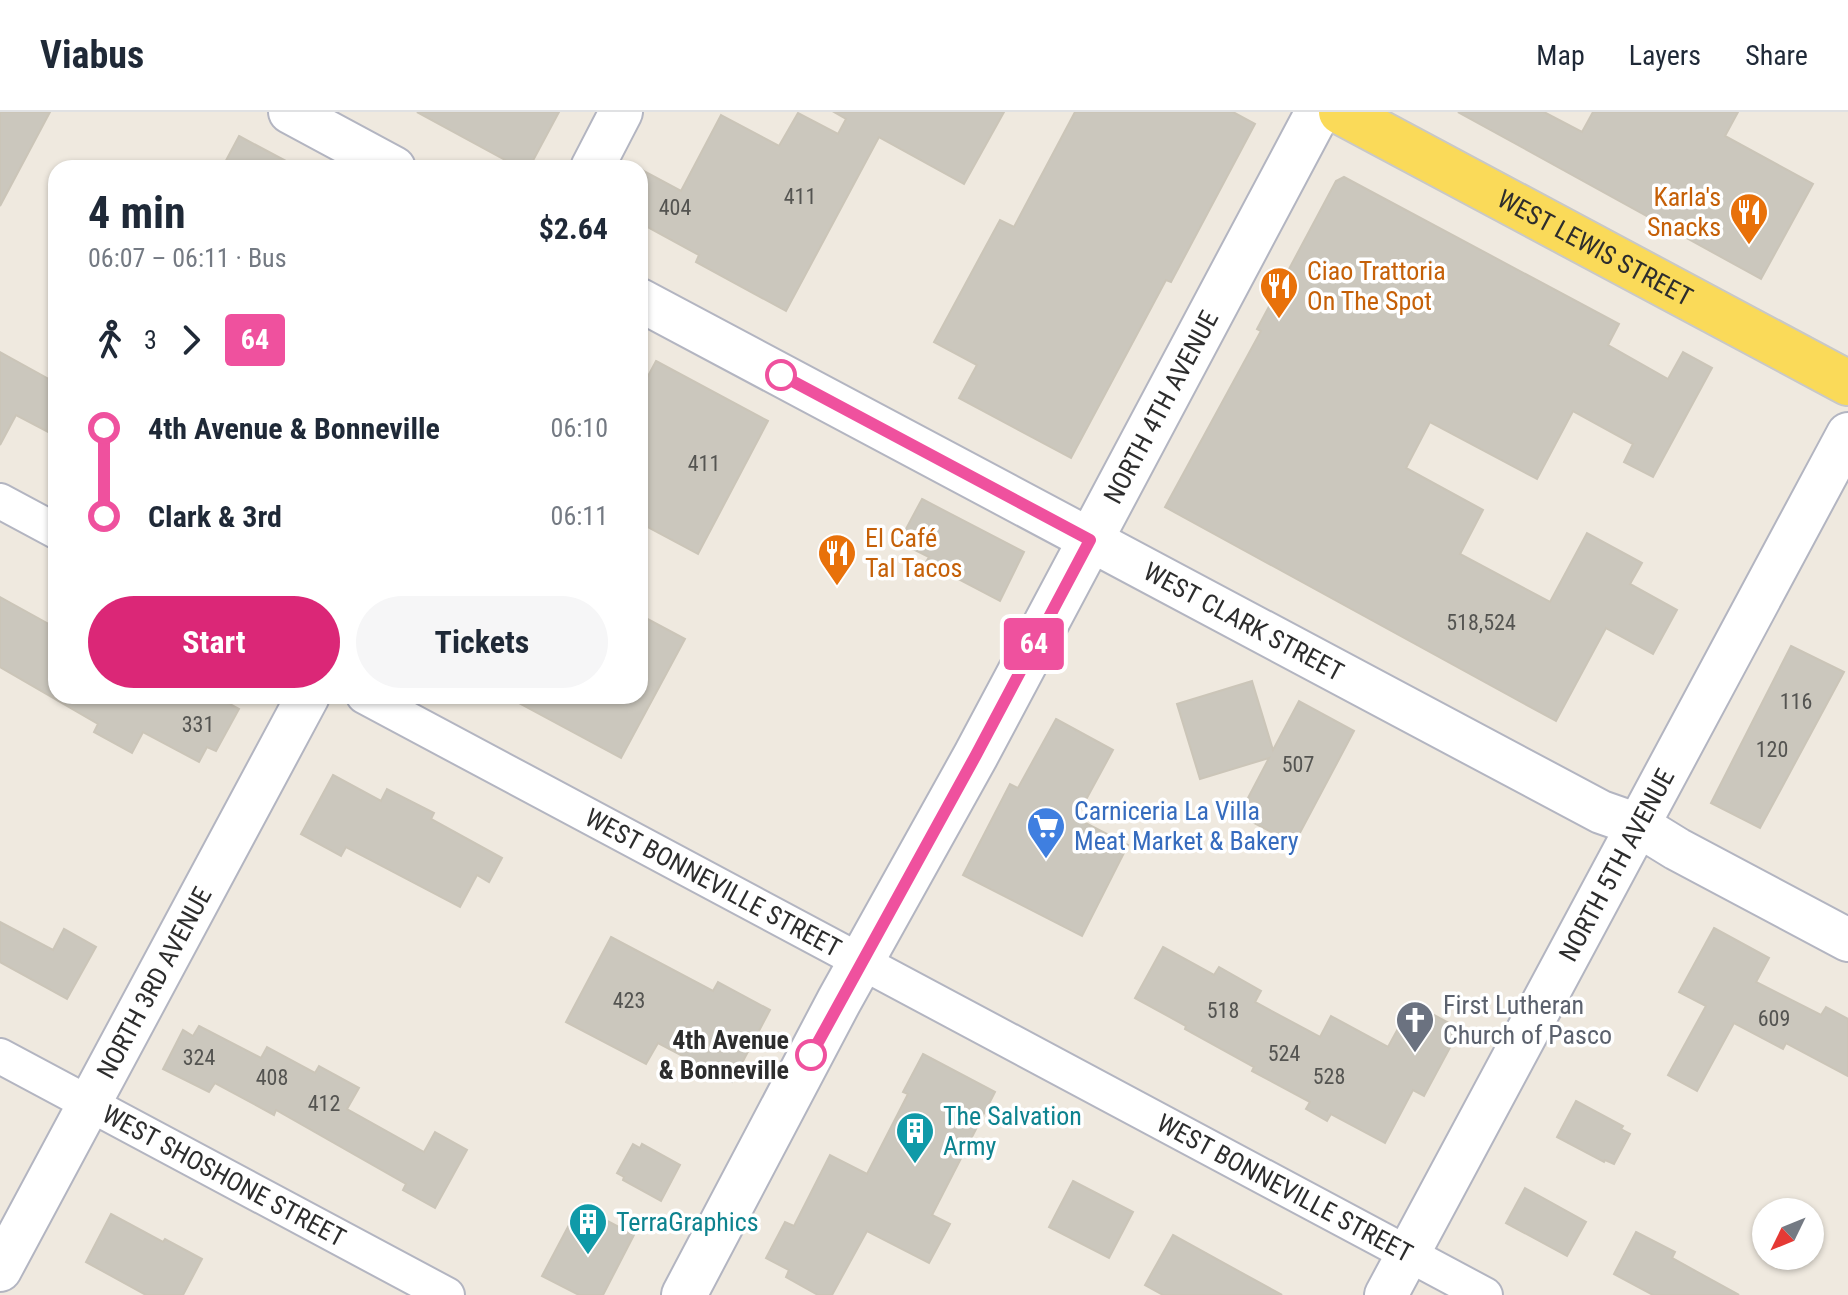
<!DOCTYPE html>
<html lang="en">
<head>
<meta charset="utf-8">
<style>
  body { margin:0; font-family:"Roboto Condensed",sans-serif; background:#f6f6f7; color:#1f2937; height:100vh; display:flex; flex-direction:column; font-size:30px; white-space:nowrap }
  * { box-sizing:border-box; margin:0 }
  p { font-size:26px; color:#747a83 }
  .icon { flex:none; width:44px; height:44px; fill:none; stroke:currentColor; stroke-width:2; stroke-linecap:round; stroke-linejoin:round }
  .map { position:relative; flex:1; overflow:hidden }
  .panel { position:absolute; left:48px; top:48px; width:600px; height:544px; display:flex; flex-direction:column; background:#fff; border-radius:24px; box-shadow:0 2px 6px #0004 }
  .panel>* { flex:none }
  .badge { padding:0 16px; border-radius:6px; font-size:28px; line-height:52px }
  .needle { width:52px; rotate:227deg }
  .controls { position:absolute; left:1752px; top:1086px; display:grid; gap:16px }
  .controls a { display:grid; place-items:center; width:72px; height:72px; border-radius:50%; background:#fff; box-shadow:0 2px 6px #0004; font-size:40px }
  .map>.badge { position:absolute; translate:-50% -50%; box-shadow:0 0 0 4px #fff }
  .legs { display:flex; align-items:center; gap:12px; height:88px; padding:0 40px; font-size:26px }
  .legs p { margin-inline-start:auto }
  .head { display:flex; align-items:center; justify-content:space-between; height:136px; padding:0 40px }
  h1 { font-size:44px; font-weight:700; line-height:60px }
  .cta { display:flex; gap:16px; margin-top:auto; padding:16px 40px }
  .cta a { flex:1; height:92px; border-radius:48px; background:#db2777; color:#fff; font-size:32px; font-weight:700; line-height:92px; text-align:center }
  .cta a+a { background:#f6f6f7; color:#1f2937 }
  ul { padding:0 40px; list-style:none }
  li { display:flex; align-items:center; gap:28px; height:88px; font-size:30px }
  li i { display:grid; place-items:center; width:12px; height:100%; margin:0 10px; background:currentColor }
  li i::after { content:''; width:20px; height:20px; margin:-10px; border:6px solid; border-radius:50%; background:#fff }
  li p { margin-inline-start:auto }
  li:first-child i { background:linear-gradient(#0000 50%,currentColor 0) }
  li:last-child i { background:linear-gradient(currentColor 50%,#0000 0) }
  header { display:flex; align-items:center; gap:48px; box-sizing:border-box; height:112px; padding:0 40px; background:#fff; border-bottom:2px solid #e0e1e3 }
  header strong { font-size:38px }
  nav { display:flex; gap:44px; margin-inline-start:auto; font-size:28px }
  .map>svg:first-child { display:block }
</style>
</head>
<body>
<header>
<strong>Viabus</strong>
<nav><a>Map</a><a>Layers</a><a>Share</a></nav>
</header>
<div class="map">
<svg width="1848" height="1183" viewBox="0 0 1848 1183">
  <rect width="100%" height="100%" fill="#efe9df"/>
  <g fill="#cbc7bd" stroke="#cbc5b8" stroke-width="2">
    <polygon points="0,0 50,0 0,94"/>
    <polygon points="417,0 559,0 529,56 520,56"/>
    <polygon points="834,0 1004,0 964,72 879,25 786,199 696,150 699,143 640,111 640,57 681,79 721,3 779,34 798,1 838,22 846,7"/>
    <polygon points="1075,0 1233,0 1255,12 1171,170 1166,168 1071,346 959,286 977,253 934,230 1000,108 1014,115"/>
    <polygon points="1458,0 1544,0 1582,20 1593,0 1738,0 1725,24 1813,72 1761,167"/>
    <polygon points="239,24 299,56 222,56"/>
    <polygon points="1344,65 1619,212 1608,233 1668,267 1683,240 1712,256 1653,365 1624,350 1633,332 1573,299 1537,367 1430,310 1406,356 1483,398 1460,442 1550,490 1587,421 1642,451 1630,472 1677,498 1653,542 1606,516 1556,609 1165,395 1261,219 1257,217 1336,69"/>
    <polygon points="0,240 56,271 56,324 16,303 0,333"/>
    <polygon points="656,249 768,309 698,442 640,411 640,279"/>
    <polygon points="922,387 1024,440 1000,489 926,450 929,445 899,430"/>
    <polygon points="0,485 56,516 56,584 215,584 239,597 216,639 207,635 199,650 143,620 132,641 94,620 98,612 0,555"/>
    <polygon points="640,503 685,527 621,646 506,584 640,584"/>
    <polygon points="1791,534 1844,560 1760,716 1711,691"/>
    <polygon points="1252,569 1273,638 1299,589 1354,619 1294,732 1239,703 1269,646 1200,667 1177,592"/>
    <polygon points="1056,607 1113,638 1076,706 1128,733 1082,824 963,763 1010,672 1018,676"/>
    <polygon points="333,663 381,689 387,677 434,701 431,707 502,746 489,770 477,763 460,795 346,735 341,744 301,722"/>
    <polygon points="0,810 53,838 64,817 96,835 67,887 0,850"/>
    <polygon points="1714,816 1769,846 1756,870 1821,903 1826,895 1848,907 1848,964 1786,931 1783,937 1734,911 1697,979 1668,963 1706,894 1679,880"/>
    <polygon points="611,825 713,879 718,870 770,898 732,970 658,931 646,952 566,910"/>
    <polygon points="1163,835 1214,863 1219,855 1261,879 1255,890 1320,925 1331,904 1388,935 1412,891 1460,917 1424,984 1413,978 1385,1031 1331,1002 1327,1009 1306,997 1310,990 1252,959 1254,955 1185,917 1186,914 1135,886"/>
    <polygon points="199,914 261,946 267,935 315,961 319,954 359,976 347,997 424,1040 435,1020 467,1038 435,1096 403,1078 406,1072 276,998 274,1003 215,971 209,980 163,957 183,918 193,924"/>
    <polygon points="923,942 995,980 932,1103 950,1112 929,1151 867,1119 832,1183 818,1183 786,1165 789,1158 766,1146 785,1110 794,1114 830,1043 867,1062 908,982 903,980"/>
    <polygon points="1576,989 1623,1014 1621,1017 1630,1022 1614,1052 1605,1048 1604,1050 1557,1025"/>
    <polygon points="633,1032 640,1036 642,1032 680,1053 661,1089 623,1068 624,1065 617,1061"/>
    <polygon points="1073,1069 1133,1100 1109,1146 1049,1115"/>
    <polygon points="1525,1076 1586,1110 1567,1144 1506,1111"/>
    <polygon points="579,1094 634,1123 603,1183 579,1183 542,1164"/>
    <polygon points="111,1102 163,1130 165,1127 202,1147 183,1183 146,1183 86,1150"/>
    <polygon points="1636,1120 1675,1140 1672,1146 1739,1183 1653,1183 1614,1162"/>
    <polygon points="1173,1123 1282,1183 1163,1183 1145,1173"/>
  </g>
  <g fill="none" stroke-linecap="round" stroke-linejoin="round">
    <defs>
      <g id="minor">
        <polyline points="0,389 56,419"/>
        <path id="s1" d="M364,584L1485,1183"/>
        <path id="s2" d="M0,944L447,1183"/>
      </g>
      <g id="tertiary">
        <polyline points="290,0 394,56"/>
        <polyline points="592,56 621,0"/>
        <path id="s3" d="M640,188L1601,700L1638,713L1677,737L1848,828"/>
        <path id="s4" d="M0,1158L308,584"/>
        <path id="s5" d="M1386,1183L1848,322"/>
      </g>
      <g id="secondary">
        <path id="s6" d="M684,1183L839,889L976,643L1318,0"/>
      </g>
      <g id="primary">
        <path id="s7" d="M1341,0L1848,271"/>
      </g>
    </defs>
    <use href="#minor" stroke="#b3b5c1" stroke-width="38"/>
    <use href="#tertiary" stroke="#b3b5c1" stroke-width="46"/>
    <use href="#secondary" stroke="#b3b5c1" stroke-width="48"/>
    <use href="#primary" stroke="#c8c8c8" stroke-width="48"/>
    <use href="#minor" stroke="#fff" stroke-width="34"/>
    <use href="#tertiary" stroke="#fff" stroke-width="42"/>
    <use href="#secondary" stroke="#fff" stroke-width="44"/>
    <use href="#primary" stroke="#fada59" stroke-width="44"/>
  </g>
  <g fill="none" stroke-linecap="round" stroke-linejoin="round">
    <defs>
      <polyline id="line-1" points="781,263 1090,428 976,643 811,943"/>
    </defs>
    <use href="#line-1" stroke="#fff" stroke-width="18"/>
    <use href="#line-1" stroke="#ef519e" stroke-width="12"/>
  </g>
  <defs>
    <symbol id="restaurant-pin" viewBox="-11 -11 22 30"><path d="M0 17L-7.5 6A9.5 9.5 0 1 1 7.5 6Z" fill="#e8710a" stroke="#fff"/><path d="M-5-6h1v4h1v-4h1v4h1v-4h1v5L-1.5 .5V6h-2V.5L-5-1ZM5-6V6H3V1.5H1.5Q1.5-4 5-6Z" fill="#fff"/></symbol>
    <symbol id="supermarket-pin" viewBox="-11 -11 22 30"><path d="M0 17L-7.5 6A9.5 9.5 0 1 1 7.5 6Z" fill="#3f7fe0" stroke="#fff"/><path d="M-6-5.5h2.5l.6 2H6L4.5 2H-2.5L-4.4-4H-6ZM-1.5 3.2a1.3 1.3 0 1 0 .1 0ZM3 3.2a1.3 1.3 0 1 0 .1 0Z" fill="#fff"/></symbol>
    <symbol id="church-pin" viewBox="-11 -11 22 30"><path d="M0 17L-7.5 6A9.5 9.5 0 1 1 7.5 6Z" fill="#6b7280" stroke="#fff"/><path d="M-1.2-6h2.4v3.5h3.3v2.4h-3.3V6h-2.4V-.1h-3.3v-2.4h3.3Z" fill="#fff"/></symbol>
    <symbol id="building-pin" viewBox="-11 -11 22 30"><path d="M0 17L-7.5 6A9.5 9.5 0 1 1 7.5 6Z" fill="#0f9aa8" stroke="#fff"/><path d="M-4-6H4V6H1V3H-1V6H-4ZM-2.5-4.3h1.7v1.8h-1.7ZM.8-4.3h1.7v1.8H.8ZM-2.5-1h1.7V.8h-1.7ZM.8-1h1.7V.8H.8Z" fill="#fff"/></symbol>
  </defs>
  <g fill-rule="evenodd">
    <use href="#restaurant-pin" x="1727" y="78" width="44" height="60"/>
    <use href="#restaurant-pin" x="1257" y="152" width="44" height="60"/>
    <use href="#restaurant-pin" x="815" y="419" width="44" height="60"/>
    <use href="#supermarket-pin" x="1024" y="692" width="44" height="60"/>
    <use href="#church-pin" x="1393" y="886" width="44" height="60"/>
    <use href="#building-pin" x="893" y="997" width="44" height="60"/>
    <use href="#building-pin" x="566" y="1088" width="44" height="60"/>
  </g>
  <g fill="#fff" stroke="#ef519e" stroke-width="4">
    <circle cx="781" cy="263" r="14"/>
    <circle cx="811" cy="943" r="14"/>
  </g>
  <g text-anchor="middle" stroke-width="7" stroke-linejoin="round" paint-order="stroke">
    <g font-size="22" fill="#545451">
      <text x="800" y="92">411</text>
      <text x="675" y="103">404</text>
      <text x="704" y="359">411</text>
      <text x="1481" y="518">518,524</text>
      <text x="1796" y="597">116</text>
      <text x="198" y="620">331</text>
      <text x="1772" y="645">120</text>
      <text x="1298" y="660">507</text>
      <text x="629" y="896">423</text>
      <text x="1223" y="906">518</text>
      <text x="1774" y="914">609</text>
      <text x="1284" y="949">524</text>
      <text x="199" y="953">324</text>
      <text x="1329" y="972">528</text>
      <text x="272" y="973">408</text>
      <text x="324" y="999">412</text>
    </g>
    <g font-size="26" fill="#c56008" stroke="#fff" text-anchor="start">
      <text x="1721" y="94" text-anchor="end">Karla's<tspan x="1721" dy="30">Snacks</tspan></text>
      <text x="1307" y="168">Ciao Trattoria<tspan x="1307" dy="30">On The Spot</tspan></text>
      <text x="865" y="435">El Café<tspan x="865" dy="30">Tal Tacos</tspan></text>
    </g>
    <g font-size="26" fill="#2d2d2d" stroke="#fff">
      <text dy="9" stroke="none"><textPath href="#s7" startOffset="288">WEST LEWIS STREET</textPath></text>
      <text dy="9" stroke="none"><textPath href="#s6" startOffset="1008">NORTH 4TH AVENUE</textPath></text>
      <text dy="9" stroke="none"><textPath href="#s3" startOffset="684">WEST CLARK STREET</textPath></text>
      <text dy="9" stroke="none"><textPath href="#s5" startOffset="488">NORTH 5TH AVENUE</textPath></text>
      <text dy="9" stroke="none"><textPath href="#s1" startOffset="396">WEST BONNEVILLE STREET</textPath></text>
      <text dy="9" stroke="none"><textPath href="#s4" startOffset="326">NORTH 3RD AVENUE</textPath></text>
      <text dy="9" stroke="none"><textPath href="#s2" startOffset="254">WEST SHOSHONE STREET</textPath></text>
      <text dy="9" stroke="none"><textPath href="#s1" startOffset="1044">WEST BONNEVILLE STREET</textPath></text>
    </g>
    <g font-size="26" fill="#366cbe" stroke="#fff" text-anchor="start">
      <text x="1074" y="708">Carniceria La Villa<tspan x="1074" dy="30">Meat Market &amp; Bakery</tspan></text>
    </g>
    <g font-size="26" fill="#5b616d" stroke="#fff" text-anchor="start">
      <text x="1443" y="902">First Lutheran<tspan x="1443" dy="30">Church of Pasco</tspan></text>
    </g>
    <g font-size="26" font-weight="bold" fill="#2d2d2d" stroke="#fff" text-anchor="end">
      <text x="789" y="937">4th Avenue<tspan x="789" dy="30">&amp; Bonneville</tspan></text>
    </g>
    <g font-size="26" fill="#0d838f" stroke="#fff" text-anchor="start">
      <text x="943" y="1013">The Salvation<tspan x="943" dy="30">Army</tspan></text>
      <text x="616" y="1119">TerraGraphics</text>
    </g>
  </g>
</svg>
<div class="controls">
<a><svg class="needle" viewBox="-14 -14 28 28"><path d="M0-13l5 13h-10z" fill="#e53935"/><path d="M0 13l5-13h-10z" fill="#747a83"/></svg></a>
</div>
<b class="badge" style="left:1034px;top:532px;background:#ef519e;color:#fff">64</b>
<section class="panel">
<div class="head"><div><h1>4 min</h1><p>06:07 – 06:11 · Bus</p></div><b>$2.64</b></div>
<div class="legs"><svg class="icon" aria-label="walk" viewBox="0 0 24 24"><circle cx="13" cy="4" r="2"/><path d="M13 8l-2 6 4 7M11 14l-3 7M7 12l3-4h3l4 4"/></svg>3<svg class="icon" aria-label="forward" viewBox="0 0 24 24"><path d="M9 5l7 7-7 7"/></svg><b class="badge" style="background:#ef519e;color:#fff">64</b></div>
<ul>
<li><i style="color:#ef519e"></i><b>4th Avenue &amp; Bonneville</b><p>06:10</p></li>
<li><i style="color:#ef519e"></i><b>Clark &amp; 3rd</b><p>06:11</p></li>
</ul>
<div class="cta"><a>Start</a><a>Tickets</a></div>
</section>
</div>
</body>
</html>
